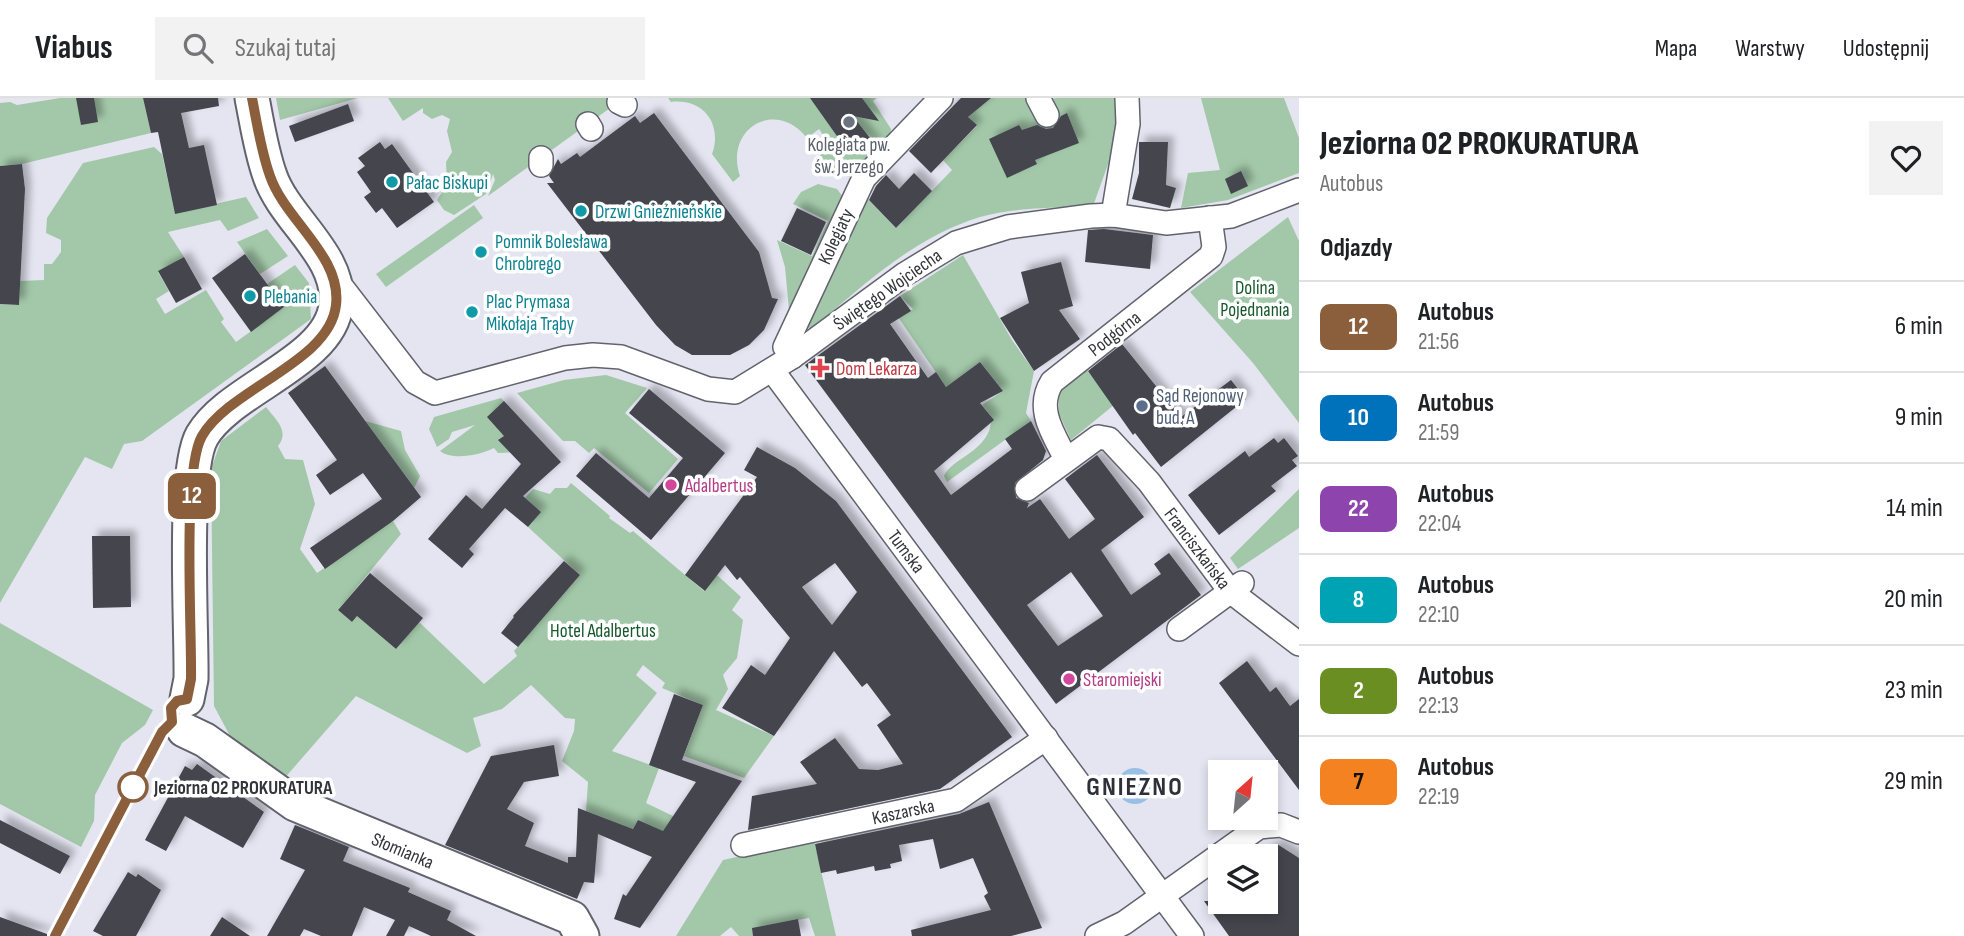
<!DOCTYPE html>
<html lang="pl">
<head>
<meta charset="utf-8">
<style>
  body { margin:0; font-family:"Sofia Sans Condensed",sans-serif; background:#f2f2f2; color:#202124; height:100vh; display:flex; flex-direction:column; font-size:26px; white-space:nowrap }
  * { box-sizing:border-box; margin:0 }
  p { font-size:23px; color:#757577 }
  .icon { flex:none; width:38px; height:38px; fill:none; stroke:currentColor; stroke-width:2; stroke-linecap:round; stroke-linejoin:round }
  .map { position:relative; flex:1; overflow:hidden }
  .details { display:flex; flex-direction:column; background:#fff; width:665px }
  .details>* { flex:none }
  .badge { padding:0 14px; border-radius:10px; font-size:24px; line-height:46px }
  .needle { width:46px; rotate:27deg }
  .buttons { position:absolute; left:1208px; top:662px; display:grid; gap:14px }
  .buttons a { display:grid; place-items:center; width:70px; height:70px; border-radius:0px; background:#fff; box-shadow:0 4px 10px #0003; font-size:35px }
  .map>.badge { position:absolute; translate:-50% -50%; box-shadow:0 0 0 4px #fff }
  h2 { padding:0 21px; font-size:26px; line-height:63px }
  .round { display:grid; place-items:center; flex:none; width:74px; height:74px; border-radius:0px; background:#f2f2f2 }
  .head { display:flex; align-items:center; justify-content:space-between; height:119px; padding:0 21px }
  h1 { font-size:33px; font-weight:800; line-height:52px }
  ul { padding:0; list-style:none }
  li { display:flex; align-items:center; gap:21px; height:91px; padding:0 21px; border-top:2px solid #e0e0e0 }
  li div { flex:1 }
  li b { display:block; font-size:26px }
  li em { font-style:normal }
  li .badge { min-width:77px; font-weight:700; text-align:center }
  header { display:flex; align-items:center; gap:42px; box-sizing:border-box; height:98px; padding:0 35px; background:#fff; border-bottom:2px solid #e0e0e0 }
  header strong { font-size:33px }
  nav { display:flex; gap:38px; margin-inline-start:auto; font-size:24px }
  .search { width:490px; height:63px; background:#f2f2f2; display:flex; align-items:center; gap:18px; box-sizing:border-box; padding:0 24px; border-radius:0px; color:#757577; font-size:26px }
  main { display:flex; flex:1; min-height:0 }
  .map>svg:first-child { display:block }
</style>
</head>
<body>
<header>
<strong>Viabus</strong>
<div class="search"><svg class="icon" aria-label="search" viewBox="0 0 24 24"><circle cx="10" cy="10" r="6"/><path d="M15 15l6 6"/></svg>Szukaj tutaj</div>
<nav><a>Mapa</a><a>Warstwy</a><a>Udostępnij</a></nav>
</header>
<main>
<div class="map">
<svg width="1299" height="838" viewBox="0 0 1299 838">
  <defs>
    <filter id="shadow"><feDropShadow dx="6" dy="-6" stdDeviation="3.5" flood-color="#0004"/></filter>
  </defs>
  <rect width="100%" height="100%" fill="#e4e5f1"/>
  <g fill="#a3c8a9">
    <polygon points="60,0 143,0 151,35 22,66 0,68 0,5 10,4 17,7"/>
    <polygon points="276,0 358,0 280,22"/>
    <polygon points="388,0 624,0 488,98 495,82 493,76 486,96 454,117 444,112 437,102 447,86 446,64 452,54 447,33 450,21 442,17 432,21 423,15 423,10 403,23"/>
    <path d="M668,0H877L873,3L891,31L890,37L853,80L820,69L819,58L831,49L819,31L807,40C775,0 724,31 740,78L733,84L712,56C723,26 703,0 671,4Z"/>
    <path d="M990,0H1028L1041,24L1059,16L1052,1L1056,0H1118L1119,36L1093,108C1056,110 1016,109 980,119C914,139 862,188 811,232L804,226L865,98L896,130L952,72L943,62L977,28L968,19Z"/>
    <polygon points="1201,0 1284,0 1299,40 1299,75 1228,102 1181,110 1188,75 1220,72"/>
    <polygon points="154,49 162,56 175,115 246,99 259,120 228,133 220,122 168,134 184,159 158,174 169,193 156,201 165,216 206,192 224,221 221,224 236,244 284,209 267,186 295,167 309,185 311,221 142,343 124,346 112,371 85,359 0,505 0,206 19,207 20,183 44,182 44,166 52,166 61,154 61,142 46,135 47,120 83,65"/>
    <polygon points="818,86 837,91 843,99 789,212 785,169 777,142 812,158 828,123 793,106 801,94"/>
    <polygon points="474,107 483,120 386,189 376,176"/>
    <polygon points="1288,119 1299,143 1299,325 1253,265 1190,194"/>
    <polygon points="267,131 288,158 260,176 237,144"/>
    <path d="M963,157L1012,242L1034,273L1026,315L1031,323L947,384L944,378C951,360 994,352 991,318L982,307L1003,293L980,264L946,289L898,219L913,211L900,198Z"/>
    <polygon points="1087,272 1114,307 1071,342 1059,316 1059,295"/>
    <polygon points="606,277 647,290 625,315 678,361 649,395 594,350 589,355 575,343 563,343 517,295 564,282"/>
    <path d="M501,300L504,303V338L499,342L518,354L498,355L494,350C481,357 452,363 440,353L475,327L452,334L449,341L437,349L429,331L434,319Z"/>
    <path d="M266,309C276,322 290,333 278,348L285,361L303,362L315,406L300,451L317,475L393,423L401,436L338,512L352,524L357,518L396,551L419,524L484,586L517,558L514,553L580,477L528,429L540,414L525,400L533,391L550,396L555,390H567L571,385L610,418L609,420L630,435L633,433L704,493L717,477L741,499L732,512L743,522L737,560L723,577L728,591L716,612L774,638L744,680L684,658L703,607L662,590L665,585L643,567L636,577L657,595L612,653L659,670L646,705L673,718L694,751L638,722L633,731L586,713L588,684L562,663L574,633L575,621L565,620L531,587L502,611L473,620L481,648L467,655L356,598L283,682L230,638L214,608L211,371L221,343Z"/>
    <polygon points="365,323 401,333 405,352 420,378 414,390"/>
    <polygon points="1299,391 1299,430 1238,471 1230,460"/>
    <polygon points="0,525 153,612 145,627 122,645 95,697 94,723 81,749 0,706"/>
    <polygon points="814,742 836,838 815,838 809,820 763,828 757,838 739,838 731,829 720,838 676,838 723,762"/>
  </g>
  <circle fill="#98c0e5" cx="1135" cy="688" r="18"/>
  <g fill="#44454e" fill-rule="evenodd" filter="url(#shadow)">
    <polygon points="76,0 94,0 98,24 81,27"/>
    <polygon points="143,0 218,0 219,8 181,15 189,50 204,47 217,107 175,116 158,34 151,35"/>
    <polygon points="810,0 862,0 879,23 853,18 876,48 874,50 847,40 844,48"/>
    <polygon points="961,0 991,0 968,19 977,27 931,75 909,53"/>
    <polygon points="348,6 354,23 295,44 289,28"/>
    <polygon points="654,15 759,154 772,200 778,201 764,232 749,247 730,257 692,257 675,247 656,227 547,85 554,85 549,78 558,61 561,66 577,55 580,59 635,18 640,25"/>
    <polygon points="1067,15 1079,45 1035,62 1037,66 1007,80 989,41 1019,27 1022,32 1037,27 1046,31 1053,30 1061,18"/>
    <polygon points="380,44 385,51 392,46 434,104 397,130 382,110 376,115 364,99 371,94 357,74 365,68 358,60"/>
    <polygon points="1139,44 1168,44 1166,87 1176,90 1170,110 1132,101 1139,75"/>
    <polygon points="22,66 25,91 19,207 0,206 0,68"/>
    <polygon points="1241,73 1248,88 1231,96 1225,81"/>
    <polygon points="914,75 932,93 896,130 869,102 876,88 886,77 899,91"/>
    <polygon points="797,110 826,124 811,157 781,143"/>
    <polygon points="1104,131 1153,137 1150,171 1085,164 1088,132"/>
    <polygon points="245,156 284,209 251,234 212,180"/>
    <polygon points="184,159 202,191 176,205 158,173"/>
    <polygon points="1061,164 1073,208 1059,212 1080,241 1034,273 1000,220 1029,205 1021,174"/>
    <path d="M900,198L911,213L890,226L928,280L936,274L946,289L980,264L1003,293L980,305L994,322L934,373L951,397L1012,351L1005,341L1031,323L1046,353L1043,362L1015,385L1016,400L1029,405L1027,410L1040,401L1069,441L1095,421L1065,381L1097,357L1144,419L1101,452L1131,497L1161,476L1154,466L1169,455L1201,497L1056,606L805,267ZM1071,474L1103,518L1058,548L1027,507Z"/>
    <polygon points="1122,246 1181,319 1231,282 1246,301 1161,369 1135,335 1133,337 1088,273"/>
    <polygon points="325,268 421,399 393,423 325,471 310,450 382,401 363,375 330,397 316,377 337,362 288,295"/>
    <polygon points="649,291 725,355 651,442 576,378 596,355 649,400 683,360 629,315"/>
    <polygon points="504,303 561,364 523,398 541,414 528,429 505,410 469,451 474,456 462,470 428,441 466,397 482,411 521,366 498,342 504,338 487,319"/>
    <polygon points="1274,340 1278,345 1284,340 1298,358 1292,362 1297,368 1271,388 1276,393 1219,437 1188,397 1245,353 1249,359"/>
    <path d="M757,349L795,370L836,403L1012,639L940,691L748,732L752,698L817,686L800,664L835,640L859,671L878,672L903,666L877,627L891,617L867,585L862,589L834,553L774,638L722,610L751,567L765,577L790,540L740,479L737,482L725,467L705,493L685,477L757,379L744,372ZM835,465L857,494L832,527L802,489Z"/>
    <polygon points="92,438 130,438 131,509 93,510"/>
    <polygon points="564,463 580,477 518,549 501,535 514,519 513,518"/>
    <polygon points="370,475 423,520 396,551 357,518 352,524 338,512"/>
    <polygon points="1247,563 1270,594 1276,589 1290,608 1299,601 1299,692 1219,585"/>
    <polygon points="674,596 703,607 682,662 742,683 640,830 614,821 623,796 626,798 652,759 598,736 594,785 584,784 577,801 445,747 491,658 554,647 559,678 524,684 507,711 534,725 525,748 568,765 568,759 576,759 578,710 633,731 638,722 663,733 696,684 649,667"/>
    <polygon points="197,666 264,714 243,750 185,718 166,753 145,742 185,668 192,672"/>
    <polygon points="989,704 1042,830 1011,838 912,838 911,832 991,812 984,798 988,795 973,760 940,771 933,741 899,747 902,763 890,766 891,770 875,773 874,768 837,776 836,772 821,775 815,746 959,716"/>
    <polygon points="0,722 70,758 60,776 0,745"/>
    <polygon points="295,727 349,749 343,763 410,790 408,794 451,813 447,822 476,838 431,838 409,828 404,838 386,838 395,822 364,809 352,838 321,838 304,831 300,838 267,838 305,772 280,761"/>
    <polygon points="1277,746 1299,760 1299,838 1229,838 1204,803 1265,803 1265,755"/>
    <polygon points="128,774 136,779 138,776 161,792 136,838 103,838 93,833"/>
    <polygon points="0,819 47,836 47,838 0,838"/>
    <polygon points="222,819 250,838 210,838"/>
    <polygon points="798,821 801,838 753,838 752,830"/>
  </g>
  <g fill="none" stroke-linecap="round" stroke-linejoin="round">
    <defs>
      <g id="street">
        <polyline points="1038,0 1047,17"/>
        <polyline points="619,4 625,7"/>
        <polyline points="588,26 591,31"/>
        <polyline points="541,60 541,67"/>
        <polyline points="1113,117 1128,26 1127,0"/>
        <polyline points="334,179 415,284 435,295 565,260 593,257 621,259 708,291 735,294 792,259 905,176 956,145 1008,129 1091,118 1113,117 1166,125 1231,118 1299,92"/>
        <polyline points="792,259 785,249 864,80 941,0"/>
        <polyline points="772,272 1192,838"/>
        <path d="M1066,361C1054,337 1035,311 1052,284L1211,158L1214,149L1210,120"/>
        <polyline points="1027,391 1098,339 1109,341 1149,384 1230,493 1299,546"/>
        <polyline points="1179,531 1242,485"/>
        <polyline points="743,747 956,702 1046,640"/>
        <polyline points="1097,838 1124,825 1259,729 1281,727 1299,734"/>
      </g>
      <g id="secondary">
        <path d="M187,601L191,581C192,532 182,373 202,338C230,290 330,264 336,207C342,158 285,122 270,78C261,53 257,25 252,0"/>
        <polyline points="184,632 205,642 295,706 572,820 582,838"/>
      </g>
    </defs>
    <use href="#street" stroke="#62636d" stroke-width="26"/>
    <use href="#secondary" stroke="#62636d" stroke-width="37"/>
    <use href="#street" stroke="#fff" stroke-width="23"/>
    <use href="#secondary" stroke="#fff" stroke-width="33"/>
  </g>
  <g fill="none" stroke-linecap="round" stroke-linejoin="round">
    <defs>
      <path id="line" d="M55,838L133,689L162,634L172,624L171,610L177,603L187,601L191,581C192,532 182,373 202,338C230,290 330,264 336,207C342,158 285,122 270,78C261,53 257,25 252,0"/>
    </defs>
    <use href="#line" stroke="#fff" stroke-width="16"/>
    <use href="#line" stroke="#8b5e3c" stroke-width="10"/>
  </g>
  <circle fill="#6b7280" stroke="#fff" stroke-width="2.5" cx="849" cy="24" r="7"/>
  <g fill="#0f9aa8" stroke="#fff" stroke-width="2.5">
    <circle cx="392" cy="84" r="7"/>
    <circle cx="581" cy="113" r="7"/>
    <circle cx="481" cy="154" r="7"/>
    <circle cx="250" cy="198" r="7"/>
    <circle cx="472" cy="214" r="7"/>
  </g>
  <path fill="#e0444e" stroke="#fff" stroke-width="2.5" d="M816.5 259.5h7v7h7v7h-7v7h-7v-7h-7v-7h7z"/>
  <circle fill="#5c6f8a" stroke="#fff" stroke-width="2.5" cx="1142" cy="308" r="7"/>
  <g fill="#d1479c" stroke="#fff" stroke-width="2.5">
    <circle cx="671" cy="387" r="7"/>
    <circle cx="1069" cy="581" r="7"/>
  </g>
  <circle fill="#fff" stroke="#8b5e3c" stroke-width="3.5" cx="133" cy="689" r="14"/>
  <g text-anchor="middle" stroke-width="7" stroke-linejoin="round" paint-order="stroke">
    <g font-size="19" fill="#5b616d" stroke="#fff">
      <text x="849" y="53">Kolegiata pw.<tspan x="849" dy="22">św. Jerzego</tspan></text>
    </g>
    <g font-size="19" fill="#0d838f" stroke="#fff" text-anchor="start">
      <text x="406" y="91">Pałac Biskupi</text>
      <text x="595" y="120">Drzwi Gnieźnieńskie</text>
      <text x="495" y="150">Pomnik Bolesława<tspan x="495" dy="22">Chrobrego</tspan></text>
      <text x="264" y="205">Plebania</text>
      <text x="486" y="210">Plac Prymasa<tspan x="486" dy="22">Mikołaja Trąby</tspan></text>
    </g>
    <g font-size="19" fill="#34353a" stroke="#fff">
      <text transform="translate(835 138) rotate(-65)" y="7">Kolegiaty</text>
      <text transform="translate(887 191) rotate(-35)" y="7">Świętego Wojciecha</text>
      <text transform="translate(1114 235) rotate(-38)" y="7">Podgórna</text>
      <text transform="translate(1198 450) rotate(53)" y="7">Franciszkańska</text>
      <text transform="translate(907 453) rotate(53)" y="7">Tumska</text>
      <text transform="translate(903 713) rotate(-12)" y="7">Kaszarska</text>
      <text transform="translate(403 752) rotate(23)" y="7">Słomianka</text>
    </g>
    <g font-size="19" fill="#16572a" stroke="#fff">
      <text x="1255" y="196">Dolina<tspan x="1255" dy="22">Pojednania</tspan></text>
      <text x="603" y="539">Hotel Adalbertus</text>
    </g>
    <g font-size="19" fill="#be3a42" stroke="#fff" text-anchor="start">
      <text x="836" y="277">Dom Lekarza</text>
    </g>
    <g font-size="19" fill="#4e5e75" stroke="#fff" text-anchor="start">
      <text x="1156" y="304">Sąd Rejonowy<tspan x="1156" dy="22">bud. A</tspan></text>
    </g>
    <g font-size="19" fill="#b23c85" stroke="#fff" text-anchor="start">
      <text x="685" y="394">Adalbertus</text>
      <text x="1083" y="588">Staromiejski</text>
    </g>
    <g font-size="19" font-weight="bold" fill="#34353a" stroke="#fff" text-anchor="start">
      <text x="154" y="696">Jeziorna 02 PROKURATURA</text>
    </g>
    <g font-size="26" font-weight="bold" letter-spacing="2" fill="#2e2f38" stroke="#fff">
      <text x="1135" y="697">GNIEZNO</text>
    </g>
  </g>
</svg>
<div class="buttons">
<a><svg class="needle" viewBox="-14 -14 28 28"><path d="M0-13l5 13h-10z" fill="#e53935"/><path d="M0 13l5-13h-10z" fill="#757577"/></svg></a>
<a><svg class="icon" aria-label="layers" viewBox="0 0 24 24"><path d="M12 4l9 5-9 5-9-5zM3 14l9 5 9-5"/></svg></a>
</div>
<b class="badge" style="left:192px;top:398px;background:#8b5e3c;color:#fff">12</b>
</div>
<section class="details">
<div class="head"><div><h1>Jeziorna 02 PROKURATURA</h1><p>Autobus</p></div><a class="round"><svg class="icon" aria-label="heart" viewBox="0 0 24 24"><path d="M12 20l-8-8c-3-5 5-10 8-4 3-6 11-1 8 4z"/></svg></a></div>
<h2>Odjazdy</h2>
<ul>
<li><span class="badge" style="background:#8b5e3c;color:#fff">12</span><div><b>Autobus</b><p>21:56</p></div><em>6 min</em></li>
<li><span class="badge" style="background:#0072bc;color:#fff">10</span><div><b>Autobus</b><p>21:59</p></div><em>9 min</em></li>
<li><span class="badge" style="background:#8e44ad;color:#fff">22</span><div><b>Autobus</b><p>22:04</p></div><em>14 min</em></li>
<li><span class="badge" style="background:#00a3b4;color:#fff">8</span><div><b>Autobus</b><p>22:10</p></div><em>20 min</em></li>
<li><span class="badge" style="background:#6b8e23;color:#fff">2</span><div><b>Autobus</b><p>22:13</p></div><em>23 min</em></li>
<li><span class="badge" style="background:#f58220;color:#111">7</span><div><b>Autobus</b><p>22:19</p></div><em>29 min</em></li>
</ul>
</section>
</main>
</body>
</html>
